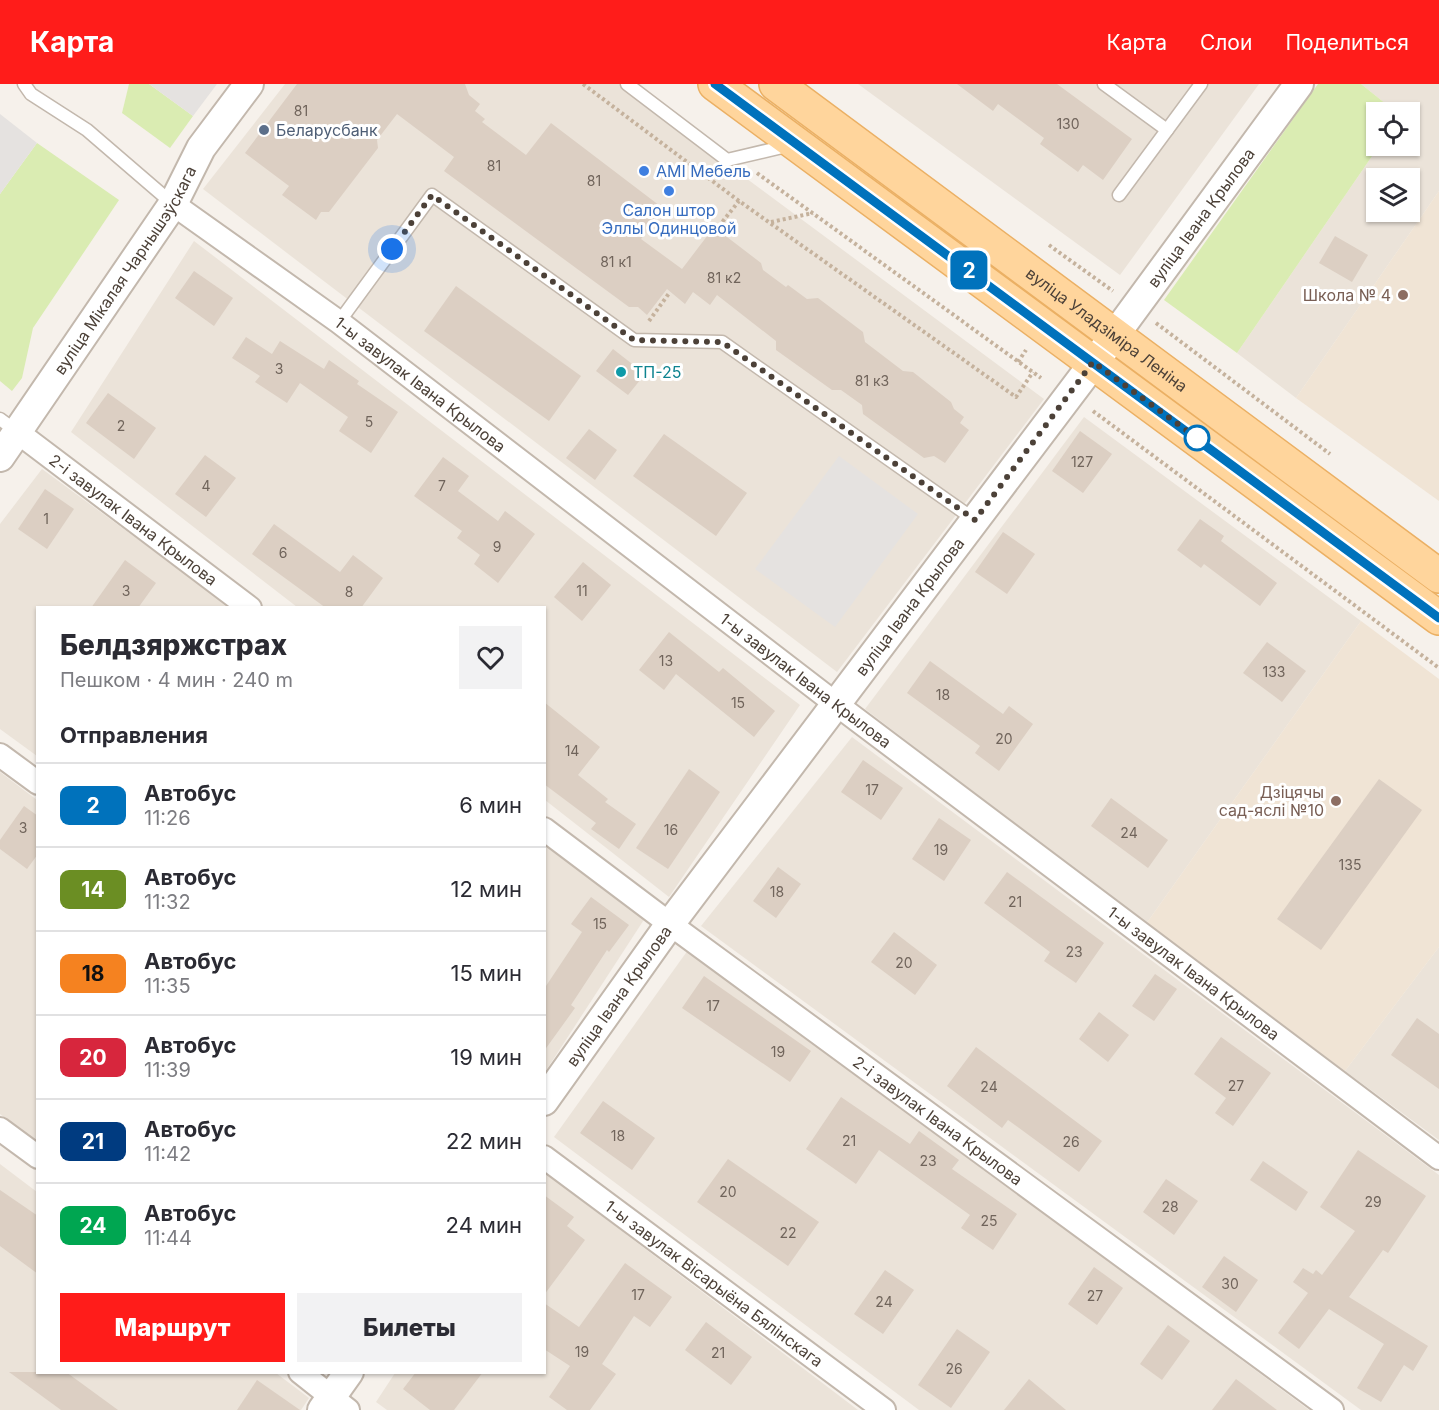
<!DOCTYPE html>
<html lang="ru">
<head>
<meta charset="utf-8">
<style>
  body { margin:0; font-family:Inter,sans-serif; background:#f2f2f3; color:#2b2b33; height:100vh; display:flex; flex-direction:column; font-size:22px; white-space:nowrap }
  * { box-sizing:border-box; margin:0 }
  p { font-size:20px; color:#7c7c81 }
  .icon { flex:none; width:33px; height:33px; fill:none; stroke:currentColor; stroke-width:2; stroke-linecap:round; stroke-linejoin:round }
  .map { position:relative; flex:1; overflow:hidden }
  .panel { position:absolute; left:36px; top:522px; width:510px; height:768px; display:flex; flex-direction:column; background:#fff; border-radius:0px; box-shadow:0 2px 4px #0004 }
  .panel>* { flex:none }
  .badge { padding:0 12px; border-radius:9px; font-size:21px; line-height:39px }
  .buttons { position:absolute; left:1366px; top:18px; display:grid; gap:12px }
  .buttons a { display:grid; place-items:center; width:54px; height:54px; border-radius:0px; background:#fff; box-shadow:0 2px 4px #0004; font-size:30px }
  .you { position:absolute; width:30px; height:30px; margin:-15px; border:4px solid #fff; border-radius:50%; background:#1a73e8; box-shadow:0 0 0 9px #1a73e833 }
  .map>.badge { position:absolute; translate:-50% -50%; box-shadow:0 0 0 3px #fff }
  h2 { padding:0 24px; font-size:22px; line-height:54px }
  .round { display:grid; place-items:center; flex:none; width:63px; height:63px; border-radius:0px; background:#f2f2f3 }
  .headline { display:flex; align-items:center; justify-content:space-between; height:102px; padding:0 24px }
  h1 { font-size:28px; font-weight:800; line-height:45px }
  .cta { display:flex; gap:12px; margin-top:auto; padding:12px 24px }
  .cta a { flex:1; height:69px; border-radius:0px; background:#ff1c1a; color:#fff; font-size:24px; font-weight:800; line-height:69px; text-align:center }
  .cta a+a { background:#f2f2f3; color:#2b2b33 }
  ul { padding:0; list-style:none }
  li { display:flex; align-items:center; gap:18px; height:84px; padding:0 24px; border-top:2px solid #e1e1e2 }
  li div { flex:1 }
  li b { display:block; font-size:22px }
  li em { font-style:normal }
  li .badge { min-width:66px; font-weight:700; text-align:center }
  header { display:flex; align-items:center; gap:36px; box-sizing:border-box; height:84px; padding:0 30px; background:#ff1c1a; color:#fff }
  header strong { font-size:28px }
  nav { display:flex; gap:33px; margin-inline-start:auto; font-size:21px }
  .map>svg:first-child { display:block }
</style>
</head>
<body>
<header>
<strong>Карта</strong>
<nav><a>Карта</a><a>Слои</a><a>Поделиться</a></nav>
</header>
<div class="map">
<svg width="1439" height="1326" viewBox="0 0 1439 1326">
  <rect width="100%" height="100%" fill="#f6f1eb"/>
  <g fill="#ebe3d9" fill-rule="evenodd">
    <polygon points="285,0 619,0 1044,315 837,588 203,105"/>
    <polygon points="858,0 1259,0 1120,191"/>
    <path d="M1361,0H1439V107L1296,314L1237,269L1379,62H1410V28H1396ZM1377,94H1410V128H1377Z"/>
    <polygon points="194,157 800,621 669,813 545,716 544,524 297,523 71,348"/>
    <polygon points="1084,333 1361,537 1146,840 865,625"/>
    <polygon points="42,385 230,523 38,524 37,672 0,645 0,440"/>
    <polygon points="852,653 1439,1091 1439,1326 1361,1326 701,842"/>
    <polygon points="0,688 37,716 37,1059 0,1030"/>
    <polygon points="545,756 647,831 545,988"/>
    <polygon points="1439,863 1439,1056 1345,987"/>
    <polygon points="688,866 1309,1326 919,1326 554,1053"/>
    <polygon points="0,1080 37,1108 38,1288 276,1289 309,1314 301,1326 0,1326"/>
    <polygon points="545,1089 858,1326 387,1326 376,1318 395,1289 544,1288"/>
  </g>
  <g fill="#f0e4d5">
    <polygon points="1439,107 1439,417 1296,314"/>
    <polygon points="1361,537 1439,595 1439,863 1345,987 1146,840"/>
  </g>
  <g fill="#daecb2">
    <polygon points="129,0 149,0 193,32 170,64 122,29"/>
    <polygon points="1318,0 1361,0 1396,28 1377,28 1377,62 1379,62 1237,269 1164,216"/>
    <polygon points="37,59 119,116 33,244 22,294 12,307 0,297 0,110"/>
  </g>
  <g fill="#e5e2e0">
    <polygon points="149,0 217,0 193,32"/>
    <polygon points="0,30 37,59 0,110"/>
    <polygon points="839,372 918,430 835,543 755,485"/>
  </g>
  <g fill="#dccfc3">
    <polygon points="297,0 465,0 469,11 480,20 475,27 485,35 482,38 526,71 551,39 664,125 641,155 682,185 714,143 761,179 763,186 786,203 788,201 807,215 818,214 863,248 865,258 903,287 913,288 951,318 954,325 964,333 960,339 969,346 945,379 934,372 924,374 863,330 862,321 841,306 832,306 776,266 776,257 717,211 710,221 693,208 685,220 667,205 647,231 638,223 629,223 444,87 454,73 397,30 377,56 378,64 329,128 321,128 316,136 282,111 289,102 245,69"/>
    <polygon points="957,0 1057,0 1132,55 1103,96 1083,81 1078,88 1040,60 1044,54 998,20 993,27"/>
    <polygon points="1335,152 1368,171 1352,198 1319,179"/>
    <polygon points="194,187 233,214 214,242 175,214"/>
    <polygon points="456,202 581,292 549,337 424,247"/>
    <polygon points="246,253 272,270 280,257 324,285 329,276 359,297 357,300 398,328 371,369 339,347 348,333 300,299 287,319 255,298 260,292 232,274"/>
    <polygon points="613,265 645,290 628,311 596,287"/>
    <polygon points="108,309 156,344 134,375 86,339"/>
    <polygon points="589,345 617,366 595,396 566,374"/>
    <polygon points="1080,347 1112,370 1083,409 1052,387"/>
    <polygon points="664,350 747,409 716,452 633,392"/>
    <polygon points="205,371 236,394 206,433 175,410"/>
    <polygon points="443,373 469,392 458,407 498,437 505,427 535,450 498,499 474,480 480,471 457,454 462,447 414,412"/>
    <polygon points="45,405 74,425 47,465 18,445"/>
    <polygon points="1200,435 1224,452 1221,457 1277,499 1260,522 1204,480 1201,484 1177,466"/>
    <polygon points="274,440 340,488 353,471 383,494 361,524 326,524 252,470"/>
    <polygon points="1003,448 1035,470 1007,510 975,488"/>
    <polygon points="125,476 156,499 138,524 91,524"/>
    <polygon points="583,478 611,501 582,537 554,513"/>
    <polygon points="669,548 719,588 723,584 775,627 754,653 676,590 664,606 639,586"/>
    <polygon points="1267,558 1306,587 1282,618 1243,589"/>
    <polygon points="930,577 1003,630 1009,622 1033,640 999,687 975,669 980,662 907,609"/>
    <polygon points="544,618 600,663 578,691 608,715 605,718 636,740 619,765 591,745 596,739 544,700"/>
    <polygon points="863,676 903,704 881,736 841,708"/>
    <polygon points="689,685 720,708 668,785 636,764"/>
    <polygon points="1379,695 1422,726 1321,866 1277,835"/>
    <polygon points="1111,714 1168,756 1148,784 1091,742"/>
    <polygon points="24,722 38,732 38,770 27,785 0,765 0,756"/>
    <polygon points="939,734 971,756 944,797 912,775"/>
    <polygon points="778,783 801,800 776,834 753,817"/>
    <polygon points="1007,788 1104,859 1076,899 1044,877 1050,868 984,819"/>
    <polygon points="591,813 629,841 609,868 607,866 571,921 575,924 544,967 544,905 582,848 571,840"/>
    <polygon points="894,848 937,881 915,911 871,878"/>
    <polygon points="1155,890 1177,905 1154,937 1132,922"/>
    <polygon points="704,892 811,967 790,998 682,924"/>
    <polygon points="1099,928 1129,951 1108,978 1079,955"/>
    <polygon points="1417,934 1439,950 1439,1005 1391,971"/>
    <polygon points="1221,953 1271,989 1233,1042 1215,1029 1226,1014 1194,990"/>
    <polygon points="976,963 1102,1057 1079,1088 1008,1036 1002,1044 947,1002"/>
    <polygon points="841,1013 910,1060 919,1047 959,1076 952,1085 1017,1130 993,1166 961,1144 970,1131 879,1066 856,1100 806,1065"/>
    <polygon points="603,1017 655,1054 632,1086 580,1049"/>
    <polygon points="1358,1066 1426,1112 1388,1169 1383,1166 1349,1213 1428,1262 1413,1287 1404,1281 1381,1318 1357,1304 1384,1260 1329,1225 1299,1265 1278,1249 1308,1209 1293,1198 1303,1184 1313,1190 1316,1186 1322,1191 1355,1147 1320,1123"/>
    <polygon points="728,1075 819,1138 788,1182 697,1118"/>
    <polygon points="1263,1077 1308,1108 1296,1127 1250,1096"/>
    <polygon points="1166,1095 1198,1117 1174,1151 1143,1128"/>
    <polygon points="0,1106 38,1132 38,1190 0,1162"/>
    <polygon points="544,1111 574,1133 567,1142 585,1156 544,1211"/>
    <polygon points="1224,1172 1258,1196 1236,1228 1202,1203"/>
    <polygon points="625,1179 672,1213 650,1243 634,1232 602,1280 616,1290 590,1326 567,1326 549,1313 570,1282 544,1265 544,1219 579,1243"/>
    <polygon points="1094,1183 1123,1204 1097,1241 1068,1220"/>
    <polygon points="885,1186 914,1206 883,1250 854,1230"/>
    <polygon points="706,1238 752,1273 731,1301 685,1266"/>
    <polygon points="1168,1241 1190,1257 1162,1296 1140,1280"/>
    <polygon points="957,1245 990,1268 951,1324 918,1301"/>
    <polygon points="9,1288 66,1288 118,1326 61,1326"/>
    <polygon points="416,1288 483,1288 454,1326 430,1326 403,1305"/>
    <polygon points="1029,1295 1066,1326 1004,1326"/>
    <polygon points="1236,1295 1277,1326 1212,1326"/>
    <polygon points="257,1296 300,1326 237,1326"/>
  </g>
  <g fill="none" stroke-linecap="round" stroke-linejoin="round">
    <defs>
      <g id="service">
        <polyline points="24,0 31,10 87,46 173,120"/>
        <polyline points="627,0 727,76 791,61"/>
        <polyline points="1104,0 1167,46"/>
        <polyline points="1119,111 1201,0"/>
        <polyline points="339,238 432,111 634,256 722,258 975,436"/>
        <polyline points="0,335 16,347"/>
      </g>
      <g id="minor">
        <path id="s1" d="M173,120L339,238L836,620L1439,1074"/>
        <path id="s2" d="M16,347L250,524"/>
        <polyline points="0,671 38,699"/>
        <path id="s3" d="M544,745L670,840L1332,1326"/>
        <polyline points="0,1045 38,1073"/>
        <path id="s4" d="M544,1073L884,1326"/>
        <polyline points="300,1288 348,1326"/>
      </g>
      <g id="tertiary">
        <path id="s5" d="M0,373L173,120L201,64L249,0"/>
        <path id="s6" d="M544,1017L670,840L1114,252L1299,0"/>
        <polyline points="322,1326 349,1288"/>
      </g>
      <g id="primary">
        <polyline points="715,0 1439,534"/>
        <path id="s7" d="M776,0L1439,492"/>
      </g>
    </defs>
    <use href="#service" stroke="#c3b8ad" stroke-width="15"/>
    <use href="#minor" stroke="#c3b8ad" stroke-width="26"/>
    <use href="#tertiary" stroke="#c3b8ad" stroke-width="32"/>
    <use href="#primary" stroke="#ebb064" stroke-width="36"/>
    <g stroke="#c5b29d" stroke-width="4" stroke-dasharray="3 3" stroke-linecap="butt">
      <polyline points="583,0 739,117 1016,313 1033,288"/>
      <polyline points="757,89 1041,294"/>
      <polyline points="771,138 813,129"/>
      <polyline points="715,147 739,117"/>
      <polyline points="1049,161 1113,207"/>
      <polyline points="649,237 670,208"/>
      <polyline points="1156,239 1330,370"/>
      <polyline points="1018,278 1026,266"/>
      <polyline points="1093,327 1439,584"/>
    </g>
    <use href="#service" stroke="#fff" stroke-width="12"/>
    <use href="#minor" stroke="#fff" stroke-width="22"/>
    <use href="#tertiary" stroke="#fff" stroke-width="28"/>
    <use href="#primary" stroke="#ffd59c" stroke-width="33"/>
  </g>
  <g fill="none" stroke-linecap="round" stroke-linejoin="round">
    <defs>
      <polyline id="line" points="715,0 1439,534"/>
    </defs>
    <use href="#line" stroke="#fff" stroke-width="14"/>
    <use href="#line" stroke="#0072bc" stroke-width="9"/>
    <polyline stroke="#4c4138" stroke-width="6" stroke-dasharray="0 10.8" points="392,165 432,111 634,256 722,258 975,436 1093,278 1197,354"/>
  </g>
  <circle fill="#5c6f8a" stroke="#fff" stroke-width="2" cx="264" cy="46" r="6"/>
  <g fill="#3f7fe0" stroke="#fff" stroke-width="2">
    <circle cx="644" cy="87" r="6"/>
    <circle cx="669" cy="107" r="6"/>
  </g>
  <g fill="#8d6e63" stroke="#fff" stroke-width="2">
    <circle cx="1403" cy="211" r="6"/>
    <circle cx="1336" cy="717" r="6"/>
  </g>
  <circle fill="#0f9aa8" stroke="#fff" stroke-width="2" cx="621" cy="288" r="6"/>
  <circle fill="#fff" stroke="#0072bc" stroke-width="3" cx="1197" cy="354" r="12"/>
  <g text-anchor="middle" stroke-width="6" stroke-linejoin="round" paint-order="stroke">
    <g font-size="14" fill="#70645b">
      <text x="301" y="32">81</text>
      <text x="1068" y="45">130</text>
      <text x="494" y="87">81</text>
      <text x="594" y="102">81</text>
      <text x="616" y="183">81 к1</text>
      <text x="724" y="199">81 к2</text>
      <text x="279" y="290">3</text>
      <text x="872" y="302">81 к3</text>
      <text x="369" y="343">5</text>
      <text x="121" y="347">2</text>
      <text x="1082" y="383">127</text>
      <text x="206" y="407">4</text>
      <text x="442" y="407">7</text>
      <text x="46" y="440">1</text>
      <text x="497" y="468">9</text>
      <text x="283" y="474">6</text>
      <text x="126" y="512">3</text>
      <text x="582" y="512">11</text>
      <text x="349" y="513">8</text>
      <text x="666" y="582">13</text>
      <text x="1274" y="593">133</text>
      <text x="943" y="616">18</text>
      <text x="738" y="624">15</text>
      <text x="1004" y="660">20</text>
      <text x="572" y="672">14</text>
      <text x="872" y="711">17</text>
      <text x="23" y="749">3</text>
      <text x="671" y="751">16</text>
      <text x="1129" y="754">24</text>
      <text x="941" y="771">19</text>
      <text x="1350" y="786">135</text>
      <text x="777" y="813">18</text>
      <text x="1015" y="823">21</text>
      <text x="600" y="845">15</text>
      <text x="1074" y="873">23</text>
      <text x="904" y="884">20</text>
      <text x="713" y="927">17</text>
      <text x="778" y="973">19</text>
      <text x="1236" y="1007">27</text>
      <text x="989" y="1008">24</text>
      <text x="618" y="1057">18</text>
      <text x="849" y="1062">21</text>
      <text x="1071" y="1063">26</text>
      <text x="928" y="1082">23</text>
      <text x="728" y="1113">20</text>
      <text x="1373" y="1123">29</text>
      <text x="1170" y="1128">28</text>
      <text x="989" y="1142">25</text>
      <text x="788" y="1154">22</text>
      <text x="1230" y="1205">30</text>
      <text x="638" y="1216">17</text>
      <text x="1095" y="1217">27</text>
      <text x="884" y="1223">24</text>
      <text x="582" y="1273">19</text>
      <text x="718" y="1274">21</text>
      <text x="954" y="1290">26</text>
    </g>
    <g font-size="16" fill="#4e5e75" stroke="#fff" text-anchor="start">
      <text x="276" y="52">Беларусбанк</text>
    </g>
    <g font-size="16" fill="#366cbe" stroke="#fff" text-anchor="start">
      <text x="656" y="93">AMI Мебель</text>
      <text x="669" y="132" text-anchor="middle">Салон штор<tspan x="669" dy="18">Эллы Одинцовой</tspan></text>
    </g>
    <g font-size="16" fill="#4c4138" stroke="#fff">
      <text dy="6" stroke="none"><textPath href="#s6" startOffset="1101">вуліца Івана Крылова</textPath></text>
      <text dy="6" stroke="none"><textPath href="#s5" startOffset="225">вуліца Мікалая Чарнышэўскага</textPath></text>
      <text dy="6" stroke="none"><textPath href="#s7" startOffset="412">вуліца Уладзіміра Леніна</textPath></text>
      <text dy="6" stroke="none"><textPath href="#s1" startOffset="306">1-ы завулак Івана Крылова</textPath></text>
      <text dy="6" stroke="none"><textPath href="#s2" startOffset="147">2-і завулак Івана Крылова</textPath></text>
      <text dy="6" stroke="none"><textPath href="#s6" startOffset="615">вуліца Івана Крылова</textPath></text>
      <text dy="6" stroke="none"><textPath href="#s1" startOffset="792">1-ы завулак Івана Крылова</textPath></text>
      <text dy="6" stroke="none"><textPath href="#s1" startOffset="1278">1-ы завулак Івана Крылова</textPath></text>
      <text dy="6" stroke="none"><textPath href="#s6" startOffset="129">вуліца Івана Крылова</textPath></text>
      <text dy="6" stroke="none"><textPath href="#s3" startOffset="490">2-і завулак Івана Крылова</textPath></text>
      <text dy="6" stroke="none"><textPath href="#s4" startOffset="212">1-ы завулак Вісарыёна Бялінскага</textPath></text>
    </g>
    <g font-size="16" fill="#785e54" stroke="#fff" text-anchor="end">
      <text x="1391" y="217">Школа № 4</text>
      <text x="1324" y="714">Дзіцячы<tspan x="1324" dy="18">сад-яслі №10</tspan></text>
    </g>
    <g font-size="16" fill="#0d838f" stroke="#fff" text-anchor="start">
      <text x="633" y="294">ТП-25</text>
    </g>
  </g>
</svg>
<div class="buttons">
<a><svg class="icon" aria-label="locate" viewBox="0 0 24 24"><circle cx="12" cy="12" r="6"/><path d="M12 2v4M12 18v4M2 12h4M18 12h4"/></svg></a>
<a><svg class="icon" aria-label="layers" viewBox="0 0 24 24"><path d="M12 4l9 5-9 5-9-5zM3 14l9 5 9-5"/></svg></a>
</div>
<div class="you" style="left:392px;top:165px"></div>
<b class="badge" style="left:969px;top:186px;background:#0072bc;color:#fff">2</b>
<section class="panel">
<div class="headline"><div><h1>Белдзяржстрах</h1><p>Пешком · 4 мин · 240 m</p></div><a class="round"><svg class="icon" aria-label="heart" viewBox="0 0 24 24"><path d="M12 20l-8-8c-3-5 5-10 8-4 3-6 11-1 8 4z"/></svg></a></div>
<h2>Отправления</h2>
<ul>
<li><span class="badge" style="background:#0072bc;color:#fff">2</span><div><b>Автобус</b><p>11:26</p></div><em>6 мин</em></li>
<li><span class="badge" style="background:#6b8e23;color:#fff">14</span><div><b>Автобус</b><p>11:32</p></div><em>12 мин</em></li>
<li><span class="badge" style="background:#f58220;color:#111">18</span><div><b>Автобус</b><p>11:35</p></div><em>15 мин</em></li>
<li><span class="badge" style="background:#d7263d;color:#fff">20</span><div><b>Автобус</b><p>11:39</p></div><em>19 мин</em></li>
<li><span class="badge" style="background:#003b80;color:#fff">21</span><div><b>Автобус</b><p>11:42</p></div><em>22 мин</em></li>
<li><span class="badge" style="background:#00a651;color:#fff">24</span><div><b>Автобус</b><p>11:44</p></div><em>24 мин</em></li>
</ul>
<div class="cta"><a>Маршрут</a><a>Билеты</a></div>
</section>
</div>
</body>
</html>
